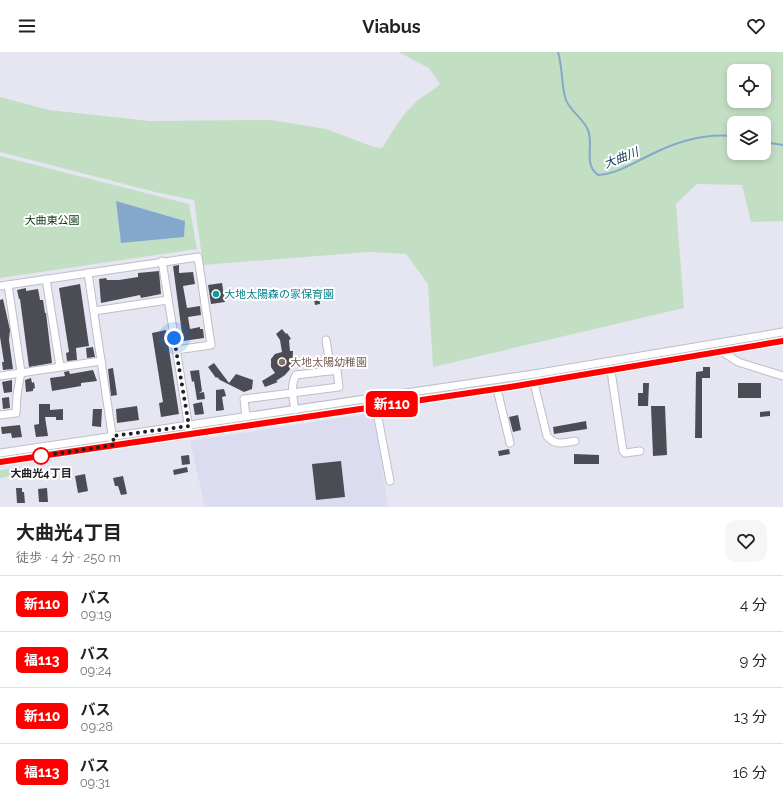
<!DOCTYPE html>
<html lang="ja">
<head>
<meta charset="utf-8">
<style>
  body { margin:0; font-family:Raleway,"Noto Sans JP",sans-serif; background:#f6f6f6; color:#222; height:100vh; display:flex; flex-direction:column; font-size:15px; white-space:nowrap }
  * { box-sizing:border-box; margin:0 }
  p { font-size:13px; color:#767676 }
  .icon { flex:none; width:22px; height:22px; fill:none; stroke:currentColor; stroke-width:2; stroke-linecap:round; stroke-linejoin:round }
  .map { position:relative; height:455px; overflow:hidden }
  .panel { display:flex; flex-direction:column; background:#fff; flex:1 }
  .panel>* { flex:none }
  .badge { padding:0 8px; border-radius:6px; font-size:14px; line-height:26px }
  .tools { position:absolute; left:727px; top:12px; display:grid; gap:8px }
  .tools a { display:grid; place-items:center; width:44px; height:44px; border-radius:8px; background:#fff; box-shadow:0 2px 6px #0003; font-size:20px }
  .you { position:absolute; width:20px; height:20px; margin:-10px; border:3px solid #fff; border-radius:50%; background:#1a73e8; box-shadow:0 0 0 6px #1a73e833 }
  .map>.badge { position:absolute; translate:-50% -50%; box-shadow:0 0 0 2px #fff }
  .round { display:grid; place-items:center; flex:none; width:42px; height:42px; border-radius:12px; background:#f6f6f6 }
  .summary { display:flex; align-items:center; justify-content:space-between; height:68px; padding:0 16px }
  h1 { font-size:19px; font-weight:700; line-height:30px }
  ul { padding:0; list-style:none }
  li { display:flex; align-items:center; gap:12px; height:56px; padding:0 16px; border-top:1px solid #e0e0e0 }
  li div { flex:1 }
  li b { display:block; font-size:15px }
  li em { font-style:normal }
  li .badge { min-width:44px; font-weight:700; text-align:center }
  header { display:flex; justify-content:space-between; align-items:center; height:52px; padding:0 16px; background:#fff; font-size:18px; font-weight:700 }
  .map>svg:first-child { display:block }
</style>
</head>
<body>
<header><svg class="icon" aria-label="menu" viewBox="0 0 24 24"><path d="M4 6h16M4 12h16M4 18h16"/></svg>Viabus<svg class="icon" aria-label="heart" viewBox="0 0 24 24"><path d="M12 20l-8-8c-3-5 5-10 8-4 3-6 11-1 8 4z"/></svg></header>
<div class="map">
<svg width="783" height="455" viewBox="0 0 783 455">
  <rect width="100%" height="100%" fill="#e6e6f2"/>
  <polygon fill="#dbdcef" points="374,361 388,455 205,455 190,389"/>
  <g fill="#c3dfc3" fill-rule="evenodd">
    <path d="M398,0H783V169L751,170L742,133L697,132L676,152L684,256L433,315L428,232L406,202L369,200L203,213L194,148L155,140L0,100V45L49,58L150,69L271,68L326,77L374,95L382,96C393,79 402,62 418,48C424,43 433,39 440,32L429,16ZM734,19H764V49H734ZM734,71H764V101H734Z"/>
    <polygon points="0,104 189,152 197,197 0,226"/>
    <polygon points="25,415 26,421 0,426 0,418"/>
  </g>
  <polygon fill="#84a8cb" points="116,149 185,169 184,185 121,191"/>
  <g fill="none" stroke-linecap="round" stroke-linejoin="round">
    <g stroke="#84a8cb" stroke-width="2">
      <path d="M558,0C563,16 561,35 566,48C570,59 583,66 588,78C594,93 583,112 598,123C617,122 633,111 650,103C675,90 705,81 734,84"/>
      <polyline points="764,90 783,93"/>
    </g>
  </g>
  <g fill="#4c4c55">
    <polygon points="179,213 179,221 193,220 195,232 183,234 187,256 200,254 201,263 188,265 190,277 200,275 200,277 203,277 204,286 183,289 173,214"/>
    <polygon points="159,219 161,242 141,246 140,243 101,251 99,227 106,226 107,228 119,228 138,225 138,221"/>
    <polygon points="222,231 225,250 211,252 208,233"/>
    <polygon points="80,232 89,294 76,296 77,308 67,309 66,301 69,300 59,236"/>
    <polygon points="26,236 26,239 38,237 40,248 43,248 45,261 46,261 52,311 29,315 20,247 19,247 17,238"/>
    <polygon points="319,241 320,252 315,253 313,242"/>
    <polygon points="3,247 10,278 9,288 13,317 3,318 2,310 4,310 0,285 0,248"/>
    <polygon points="282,277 286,282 287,281 291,287 289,288 290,299 293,299 292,315 285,323 276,329 278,330 265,335 262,329 275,321 271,315 271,307 275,302 282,300 280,288 276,282"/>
    <polygon points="166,278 179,362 161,365 159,351 163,350 152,281"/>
    <polygon points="93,295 95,305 87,306 86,296"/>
    <polygon points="214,311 229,331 236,322 253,328 252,337 244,340 220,328 217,325 216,326 208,315"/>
    <polygon points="703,315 710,315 710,326 702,326 702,386 695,386 696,320 703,319"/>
    <polygon points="113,316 117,343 111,344 108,317"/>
    <polygon points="93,318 97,329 81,331 81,334 52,339 50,326 65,324 64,320 69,319 70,322"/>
    <polygon points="199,318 202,339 199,341 204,340 205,347 197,348 194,329 192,330 190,319"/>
    <polygon points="31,326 32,331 34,330 35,336 33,337 33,339 26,340 25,328"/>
    <polygon points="12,328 12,340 4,341 2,330"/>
    <polygon points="643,331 649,331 648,354 638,354 638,341 643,341"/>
    <rect x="738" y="331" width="23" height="15"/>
    <polygon points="224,337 226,344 222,345 224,358 216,359 216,338"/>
    <polygon points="9,345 10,356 3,357 2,346"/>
    <polygon points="202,350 204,362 195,363 193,352"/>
    <polygon points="39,352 50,352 50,358 63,357 63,368 56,368 56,365 45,365 48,384 36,385 34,373 39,372"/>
    <polygon points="137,354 139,368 117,371 116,357"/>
    <polygon points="651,354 665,354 667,403 653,404"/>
    <polygon points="93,357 102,357 101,375 92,374"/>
    <polygon points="770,359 770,364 760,365 760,360"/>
    <polygon points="518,363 521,378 513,380 509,365"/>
    <polygon points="586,369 587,377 554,382 553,375"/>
    <polygon points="20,373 22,385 12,386 11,381 2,382 1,375"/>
    <polygon points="509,397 510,402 499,404 498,399"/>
    <polygon points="574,402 599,403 599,412 574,412"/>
    <polygon points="189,403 190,412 182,413 181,404"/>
    <polygon points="341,409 345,445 316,448 312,412"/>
    <polygon points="187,415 188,420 174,423 173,418"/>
    <polygon points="85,422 88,439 78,441 75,424"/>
    <polygon points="123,424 127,442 121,443 118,434 115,434 113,426"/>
    <polygon points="16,436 22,436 22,440 24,440 25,451 17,451"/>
    <polygon points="47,436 48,450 39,450 38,437"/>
  </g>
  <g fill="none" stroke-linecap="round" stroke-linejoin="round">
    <defs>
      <g id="minor">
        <polyline points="162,209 189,377"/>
        <polyline points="88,221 113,389"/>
        <polyline points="46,227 60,315"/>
        <polyline points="0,234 198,205 211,293 176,298"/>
        <polyline points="94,259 168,248"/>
        <polyline points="326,288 331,319"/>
        <polyline points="723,300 738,310 783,324"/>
        <polyline points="611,319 623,399 625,401 640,399"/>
        <polyline points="0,324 101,309"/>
        <path d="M534,331L547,384C555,394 563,391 575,389"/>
        <polyline points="497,337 510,391"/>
        <polyline points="376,355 390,429"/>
        <polyline points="0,363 16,361 17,343 21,320 8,233"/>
        <path d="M246,365L244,347L339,335L337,318L296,323C290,334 293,345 295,358"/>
        <polyline points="0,401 534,322 783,280"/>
        <polyline points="0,410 534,331 783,289"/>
      </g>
    </defs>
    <use href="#minor" stroke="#bebec9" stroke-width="9"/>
    <use href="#minor" stroke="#fff" stroke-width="7"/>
  </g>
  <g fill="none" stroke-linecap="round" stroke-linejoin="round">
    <defs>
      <polyline id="line" points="0,410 510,335 783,289"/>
    </defs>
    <use href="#line" stroke="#fff" stroke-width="9"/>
    <use href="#line" stroke="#f00" stroke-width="6"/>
    <polyline stroke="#212125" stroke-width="4" stroke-dasharray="0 7.2" points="41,404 114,393 113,384 189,374 174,286"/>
  </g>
  <circle fill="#0f9aa8" stroke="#fff" stroke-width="1.5" cx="216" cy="242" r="4"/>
  <circle fill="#8d6e63" stroke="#fff" stroke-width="1.5" cx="282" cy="310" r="4"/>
  <circle fill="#fff" stroke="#f00" stroke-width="2" cx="41" cy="404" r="8"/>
  <g text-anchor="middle" stroke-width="4" stroke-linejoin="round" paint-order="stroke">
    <g font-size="11" fill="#09330f" stroke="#fff">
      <text x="52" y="172">大曲東公園</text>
    </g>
    <g font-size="11" fill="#0d838f" stroke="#fff" text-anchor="start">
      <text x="224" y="246">大地太陽森の家保育園</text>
    </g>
    <g font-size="11" fill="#785e54" stroke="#fff" text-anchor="start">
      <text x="290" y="314">大地太陽幼稚園</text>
    </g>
    <g font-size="11" font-weight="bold" fill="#212125" stroke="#fff">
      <text x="41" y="425">大曲光4丁目</text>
    </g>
    <g font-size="12" font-style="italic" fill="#10385b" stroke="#fff">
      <text transform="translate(621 106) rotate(-21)" y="4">大曲川</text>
    </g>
  </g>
</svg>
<div class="tools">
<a><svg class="icon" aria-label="locate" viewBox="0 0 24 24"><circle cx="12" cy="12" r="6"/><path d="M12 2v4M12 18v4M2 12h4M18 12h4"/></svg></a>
<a><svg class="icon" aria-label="layers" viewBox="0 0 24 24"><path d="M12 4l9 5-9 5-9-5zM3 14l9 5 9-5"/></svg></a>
</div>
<div class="you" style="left:174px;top:286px"></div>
<b class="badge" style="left:392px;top:352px;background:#f00;color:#fff">新110</b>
</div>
<section class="panel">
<div class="summary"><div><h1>大曲光4丁目</h1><p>徒歩 · 4 分 · 250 m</p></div><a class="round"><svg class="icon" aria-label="heart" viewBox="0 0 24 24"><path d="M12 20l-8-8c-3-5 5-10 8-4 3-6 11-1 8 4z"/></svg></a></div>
<ul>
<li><span class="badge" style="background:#f00;color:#fff">新110</span><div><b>バス</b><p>09:19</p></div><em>4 分</em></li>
<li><span class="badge" style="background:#f00;color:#fff">福113</span><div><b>バス</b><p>09:24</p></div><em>9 分</em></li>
<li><span class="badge" style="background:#f00;color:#fff">新110</span><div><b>バス</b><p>09:28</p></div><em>13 分</em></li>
<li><span class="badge" style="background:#f00;color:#fff">福113</span><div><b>バス</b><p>09:31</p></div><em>16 分</em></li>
</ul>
</section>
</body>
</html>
